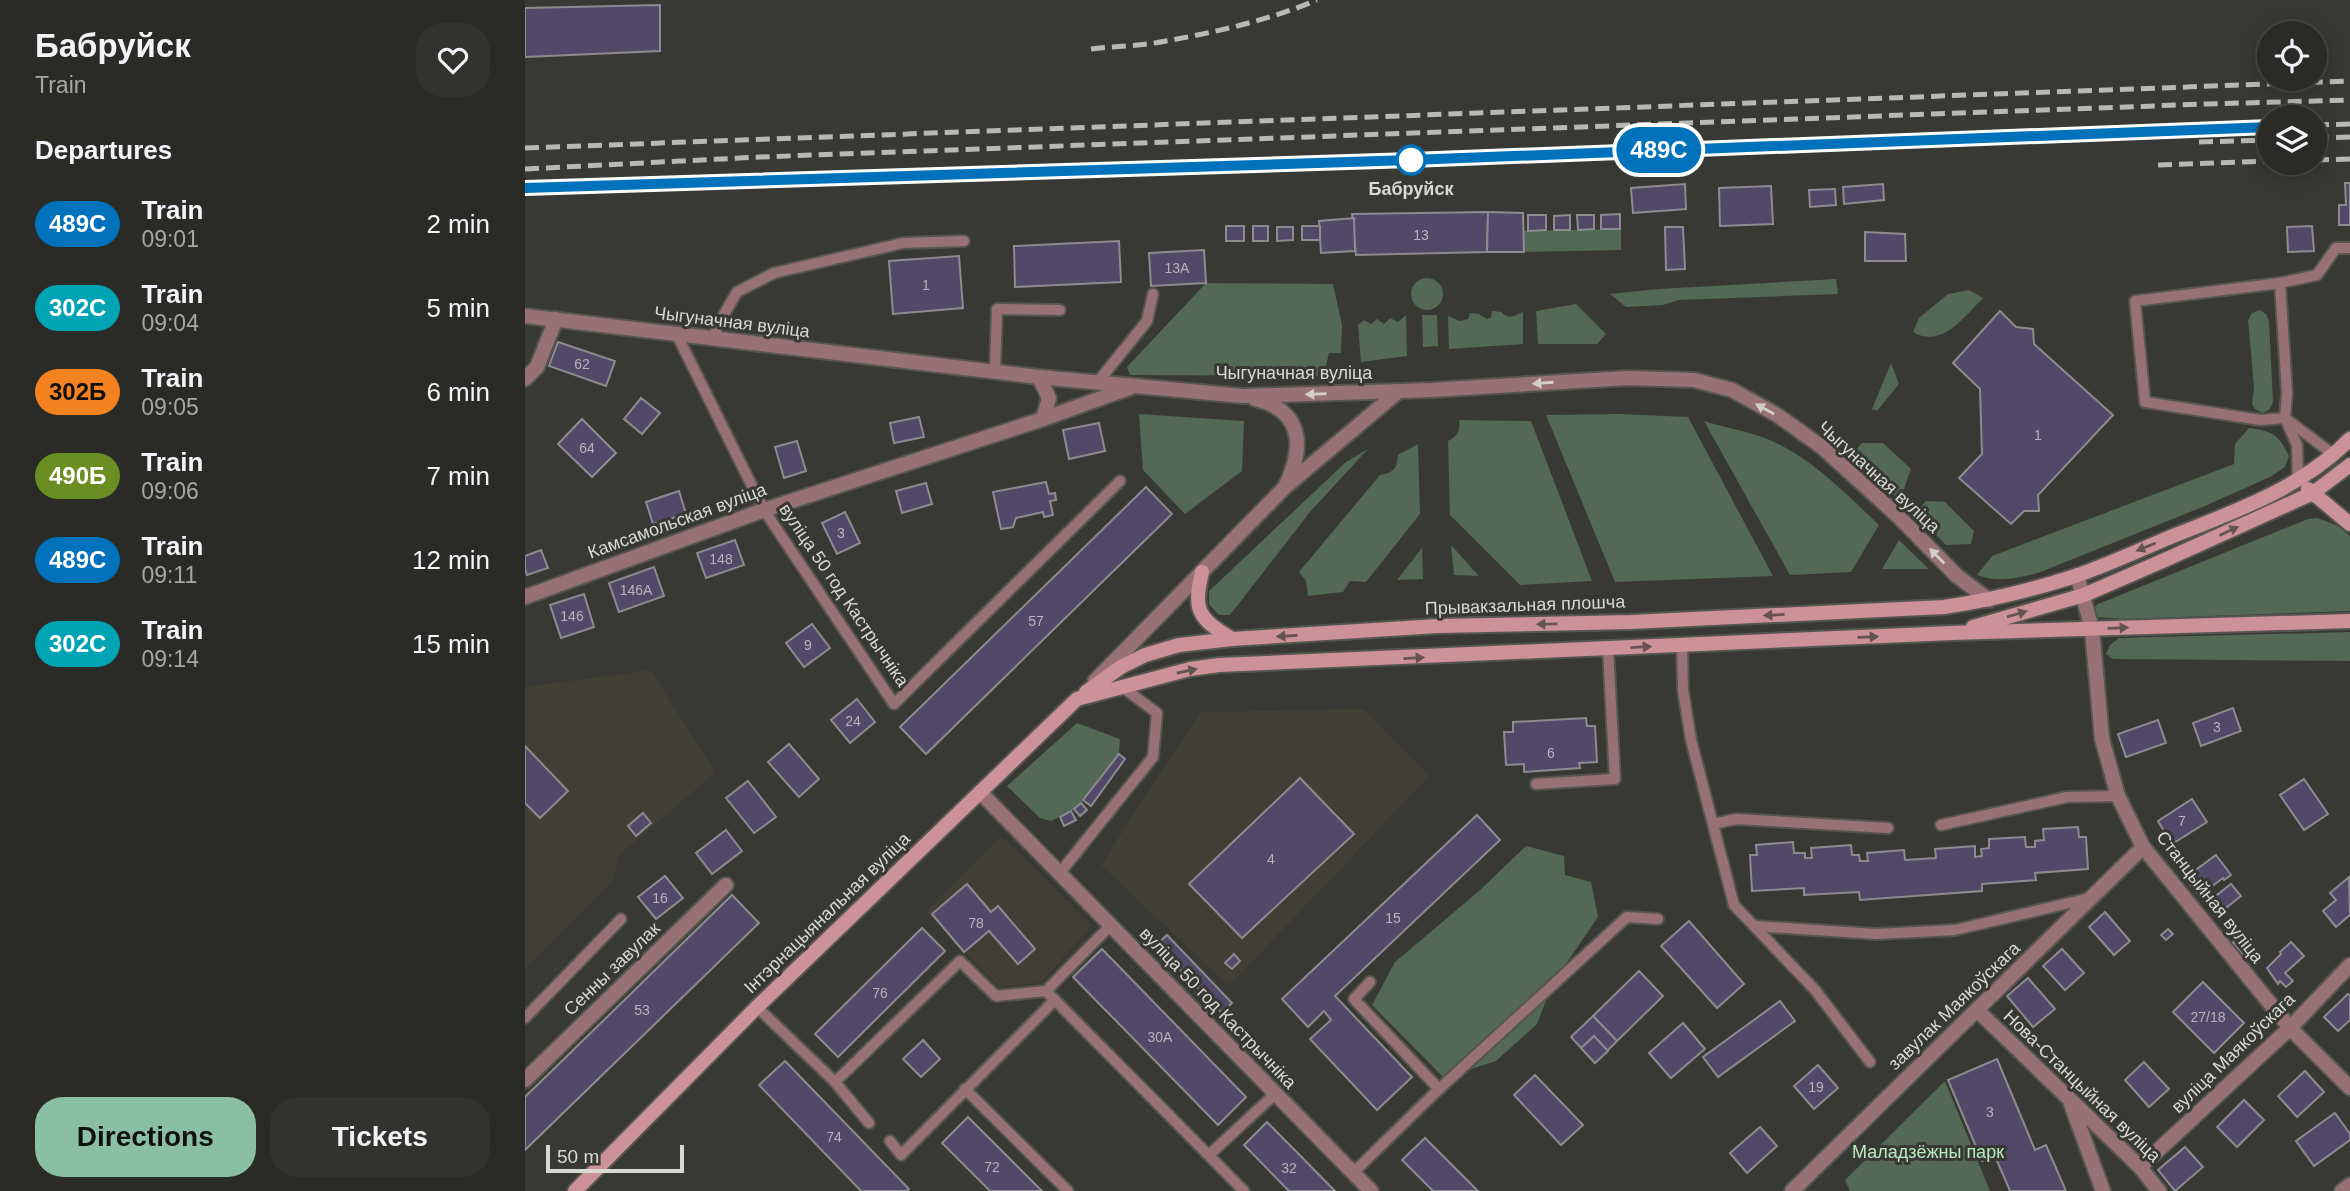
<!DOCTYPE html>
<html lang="en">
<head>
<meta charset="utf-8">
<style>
  body { margin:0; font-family:Arial,sans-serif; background:#32322f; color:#f1f3f6; height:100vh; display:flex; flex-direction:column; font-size:26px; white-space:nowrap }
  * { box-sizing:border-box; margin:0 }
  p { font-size:23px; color:#a5a7a7 }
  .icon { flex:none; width:38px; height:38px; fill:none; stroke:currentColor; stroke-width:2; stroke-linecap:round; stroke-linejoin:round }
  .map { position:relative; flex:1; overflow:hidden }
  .sheet { display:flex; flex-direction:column; background:#2a2a27; width:525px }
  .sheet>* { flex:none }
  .badge { padding:0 14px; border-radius:23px; font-size:24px; line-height:46px }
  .fabs { position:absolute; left:1732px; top:21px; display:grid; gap:14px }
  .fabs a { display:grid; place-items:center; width:70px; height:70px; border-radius:50%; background:#2a2a27; box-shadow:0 4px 18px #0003,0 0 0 2px #464644; font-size:35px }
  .scale { position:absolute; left:21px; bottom:18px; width:138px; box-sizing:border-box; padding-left:7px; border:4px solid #d8d8d5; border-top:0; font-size:19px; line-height:24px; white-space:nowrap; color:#d8d8d5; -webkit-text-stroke:5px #383834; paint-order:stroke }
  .map>.badge { position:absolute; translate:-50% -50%; box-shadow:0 0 0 4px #fff }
  h2 { padding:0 35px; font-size:26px; line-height:63px }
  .round { display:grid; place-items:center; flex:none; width:74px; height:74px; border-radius:28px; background:#32322f }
  .head { display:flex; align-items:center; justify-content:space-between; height:119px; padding:0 35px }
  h1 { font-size:33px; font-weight:800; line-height:52px }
  .primary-button { display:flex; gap:14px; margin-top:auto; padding:14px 35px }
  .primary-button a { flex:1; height:80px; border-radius:28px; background:#8abfa5; color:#111; font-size:28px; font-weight:800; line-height:80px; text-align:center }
  .primary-button a+a { background:#32322f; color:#f1f3f6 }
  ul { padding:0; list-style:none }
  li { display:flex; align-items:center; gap:21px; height:84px; padding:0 35px }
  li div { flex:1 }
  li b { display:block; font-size:26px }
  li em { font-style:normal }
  li .badge { min-width:77px; font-weight:700; text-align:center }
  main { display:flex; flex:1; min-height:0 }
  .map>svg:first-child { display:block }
</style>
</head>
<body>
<main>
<section class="sheet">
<div class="head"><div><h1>Бабруйск</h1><p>Train</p></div><a class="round"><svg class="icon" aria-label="heart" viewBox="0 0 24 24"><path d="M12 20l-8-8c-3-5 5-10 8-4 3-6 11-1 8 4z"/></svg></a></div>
<h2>Departures</h2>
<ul>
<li><span class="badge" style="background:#0072bc;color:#fff">489С</span><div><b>Train</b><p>09:01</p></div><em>2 min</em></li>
<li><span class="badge" style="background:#00a3b4;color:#fff">302С</span><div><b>Train</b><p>09:04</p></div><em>5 min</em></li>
<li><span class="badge" style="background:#f58220;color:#111">302Б</span><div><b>Train</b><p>09:05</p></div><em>6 min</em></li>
<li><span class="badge" style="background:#6b8e23;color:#fff">490Б</span><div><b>Train</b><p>09:06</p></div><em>7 min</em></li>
<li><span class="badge" style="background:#0072bc;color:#fff">489С</span><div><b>Train</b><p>09:11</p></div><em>12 min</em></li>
<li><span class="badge" style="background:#00a3b4;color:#fff">302С</span><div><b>Train</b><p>09:14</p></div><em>15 min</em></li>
</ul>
<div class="primary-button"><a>Directions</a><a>Tickets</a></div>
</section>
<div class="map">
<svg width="1825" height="1191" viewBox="0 0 1825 1191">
  <rect width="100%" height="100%" fill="#383834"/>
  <g fill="#413f35">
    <polygon points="125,670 191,772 92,857 90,878 0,968 0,687"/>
    <polygon points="839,709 904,776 704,986 576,865 675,712"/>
    <polygon points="476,836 567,926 515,983 474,987 401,911"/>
  </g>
  <g fill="#536855">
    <polygon points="1096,229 1096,250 999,252 999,231"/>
    <circle cx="902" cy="294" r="16"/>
    <polygon points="1311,279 1313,294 1154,300 1138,305 1101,307 1085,294 1133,289"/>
    <polygon points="681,283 808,284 817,325 816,353 804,353 801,366 803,376 605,375 602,367"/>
    <path d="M1444,290L1458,298C1439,317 1417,349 1388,332L1394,318L1423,294Z"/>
    <polygon points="1051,304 1081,334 1072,344 1013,344 1011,311"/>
    <polygon points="1735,310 1741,314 1744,321 1748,402 1744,410 1737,413 1730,409 1727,404 1729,387 1723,320 1727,313"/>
    <path d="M967,311L976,312C985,320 988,316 998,312V344L924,349L923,316L935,321L943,319L945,313L954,314L962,319L966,317Z"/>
    <polygon points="881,315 882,356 836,362 833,325 839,320 846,324 852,319 859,324 865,318 873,322"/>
    <polygon points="897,315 912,315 913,346 898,347"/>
    <polygon points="1366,363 1374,384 1352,411 1347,409"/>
    <polygon points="614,414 719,421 717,471 660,514 618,470"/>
    <polygon points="1094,414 1163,417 1248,576 1090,582 1021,415"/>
    <path d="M934,420L1006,421L1067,581L995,585L925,515L923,441C933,436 935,431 934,420Z"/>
    <path d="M1179,421C1201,428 1227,432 1247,441C1289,460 1322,495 1354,525L1326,572L1265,575Z"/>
    <path d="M1724,428C1748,431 1754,435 1764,456L1760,467L1745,477L1680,506L1513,573C1491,578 1473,583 1452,575L1467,556L1709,464L1710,444Z"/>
    <polygon points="1337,443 1358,443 1386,469 1375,500 1324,457"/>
    <path d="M893,444L895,514L841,582L825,581L818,592L783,596L781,581L774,572L855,475C868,473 872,469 873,455Z"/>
    <polygon points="843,449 785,512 705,615 694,615 684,604 684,591 821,462"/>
    <polygon points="1401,501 1420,502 1449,531 1446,544 1421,545 1390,514"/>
    <polygon points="1793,518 1813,526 1825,536 1825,611 1599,619 1570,617 1567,609 1573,604 1783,519"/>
    <polygon points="1374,540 1404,569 1357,569"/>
    <polygon points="926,545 954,576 929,575"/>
    <polygon points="897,548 898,579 872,580"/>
    <polygon points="1825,632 1825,661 1588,659 1581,654 1585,645 1594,638"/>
    <polygon points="552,723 595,739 594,754 558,800 548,810 526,821 515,818 482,786"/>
    <polygon points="1001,846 1039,856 1040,875 1066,882 1073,917 1028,983 1012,1024 971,1061 919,1078 847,1005 870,962 954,891"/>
    <polygon points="1420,1081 1465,1191 1325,1191 1320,1180"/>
  </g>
  <g fill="#514967" stroke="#8c8b90" stroke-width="2">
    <polygon points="135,5 135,51 0,57 0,8"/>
    <polygon points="1820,183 1825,183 1825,225 1814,225 1814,205 1821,205"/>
    <polygon points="1160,184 1161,209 1108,213 1106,188"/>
    <polygon points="1358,184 1359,200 1319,204 1318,187"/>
    <polygon points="1246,186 1248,224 1195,226 1194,188"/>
    <polygon points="1310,189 1311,205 1285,207 1284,190"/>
    <polygon points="963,212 962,252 831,255 827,214"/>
    <polygon points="963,212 998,213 999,252 962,252"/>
    <polygon points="1095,214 1095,229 1076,229 1076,215"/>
    <polygon points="1003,215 1021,215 1021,230 1003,231"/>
    <polygon points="1045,215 1045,230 1029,230 1029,216"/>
    <polygon points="1052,215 1069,215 1069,229 1053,230"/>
    <polygon points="829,218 830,251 796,253 794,221"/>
    <rect x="701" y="226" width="18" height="15"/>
    <rect x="728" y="226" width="15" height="15"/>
    <rect x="777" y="226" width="18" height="14"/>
    <polygon points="1787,226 1789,251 1763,252 1762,227"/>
    <polygon points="752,227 768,227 768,240 752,241"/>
    <polygon points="1140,227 1158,227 1160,269 1141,270"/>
    <polygon points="1340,232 1380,234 1381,261 1340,261"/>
    <polygon points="594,241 596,282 490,287 489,246"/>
    <polygon points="679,250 681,283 626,286 624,253"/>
    <polygon points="434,256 438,308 368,314 364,261"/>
    <polygon points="1475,311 1491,327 1508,329 1509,344 1588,415 1513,495 1514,511 1499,511 1486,524 1434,478 1457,454 1455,389 1428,363"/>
    <polygon points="33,342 90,361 81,386 24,366"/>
    <polygon points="116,398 135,413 117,434 99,419"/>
    <polygon points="394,417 399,437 369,443 365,423"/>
    <polygon points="57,419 91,453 67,477 33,444"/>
    <polygon points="574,423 580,451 544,459 538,430"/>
    <polygon points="272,441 281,471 259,478 250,447"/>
    <polygon points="521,482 524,494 530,493 531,500 525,501 528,515 519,517 518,512 491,518 488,527 476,529 468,492"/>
    <polygon points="401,483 407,504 377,513 371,491"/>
    <polygon points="621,487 647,514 401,754 375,727"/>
    <polygon points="154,491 161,514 128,524 121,502"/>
    <polygon points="320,512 335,543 312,554 297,523"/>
    <polygon points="210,540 219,565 181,578 172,553"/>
    <polygon points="16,550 23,568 2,575 0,569 0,556"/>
    <polygon points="129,567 139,596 94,612 84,583"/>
    <polygon points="59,594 69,627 36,638 25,605"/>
    <polygon points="287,624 305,648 279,667 261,643"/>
    <polygon points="332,699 350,722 325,743 306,720"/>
    <polygon points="1708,708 1716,731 1676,746 1668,723"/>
    <polygon points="1061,718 1062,726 1070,726 1072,762 1054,763 1055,768 999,772 999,764 981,765 979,732 988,732 988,722"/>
    <polygon points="1633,720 1641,743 1601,757 1593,734"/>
    <polygon points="264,744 294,779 274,797 243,762"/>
    <polygon points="0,746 43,791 15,818 0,803"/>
    <polygon points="594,754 600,759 566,806 558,800"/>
    <polygon points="775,778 829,834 717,938 664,884"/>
    <polygon points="1779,779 1803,814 1779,830 1755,795"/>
    <polygon points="223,781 251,817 229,833 201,798"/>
    <polygon points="1667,799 1682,822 1647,844 1633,821"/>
    <polygon points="556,803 562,810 555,816 549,809"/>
    <polygon points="546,811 551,820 539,826 535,817"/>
    <polygon points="118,813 126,823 111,836 103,826"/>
    <polygon points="952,815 975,840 810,996 887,1077 852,1110 785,1039 806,1020 799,1011 783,1027 757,999"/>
    <polygon points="1553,827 1554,837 1561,837 1563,869 1510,873 1511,880 1457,884 1457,891 1335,900 1334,892 1279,895 1279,888 1227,891 1225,855 1232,855 1231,845 1268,842 1269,853 1280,853 1280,858 1287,858 1286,848 1326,845 1327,855 1334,855 1335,861 1343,861 1342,853 1379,850 1380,860 1411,858 1410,849 1450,846 1450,857 1457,856 1456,849 1464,848 1464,839 1500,837 1501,847 1510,847 1510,841 1519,840 1518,829"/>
    <polygon points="201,830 217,851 187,874 171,853"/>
    <polygon points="1691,855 1706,875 1699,880 1698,878 1674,896 1660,878"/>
    <polygon points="140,876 158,898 131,919 113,897"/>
    <polygon points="1824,877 1825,915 1811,927 1798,911 1811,900 1805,893"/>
    <polygon points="442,884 466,912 473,906 510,949 493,964 464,931 439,952 407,914"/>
    <polygon points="1706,884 1716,896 1693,914 1683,902"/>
    <polygon points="207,895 234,923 0,1150 0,1097"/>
    <polygon points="1580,912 1605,941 1589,955 1564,927"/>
    <polygon points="1164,921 1219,984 1192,1008 1136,946"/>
    <polygon points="397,928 420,951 313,1057 290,1034"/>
    <polygon points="1643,929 1648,934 1641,940 1636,935"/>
    <polygon points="1719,933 1724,939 1713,948 1708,942"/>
    <polygon points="642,935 707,1003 697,1013 631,945"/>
    <polygon points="1724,939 1728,944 1718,954 1713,948"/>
    <polygon points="1766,942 1779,956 1760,973 1768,981 1761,987 1755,981 1753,984 1742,968 1756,954 1755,952"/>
    <polygon points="577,949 721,1097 693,1125 548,977"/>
    <polygon points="1537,949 1559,973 1540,990 1518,966"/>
    <polygon points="709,954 715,961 707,969 700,963"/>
    <polygon points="1114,971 1138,996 1092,1041 1068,1016"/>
    <polygon points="1503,978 1530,1009 1508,1027 1482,996"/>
    <polygon points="1678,982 1719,1023 1689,1053 1648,1012"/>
    <polygon points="1823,994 1825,996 1825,1020 1813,1031 1799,1017"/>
    <polygon points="1255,1001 1270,1021 1193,1077 1178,1057"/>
    <polygon points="1068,1016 1092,1041 1070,1063 1046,1037"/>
    <polygon points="1158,1023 1180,1049 1146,1078 1124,1053"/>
    <polygon points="1069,1036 1083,1051 1070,1063 1056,1048"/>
    <polygon points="398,1040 415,1059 396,1077 378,1059"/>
    <polygon points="1472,1059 1510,1150 1521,1145 1541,1191 1485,1191 1470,1156 1457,1161 1423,1080"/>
    <polygon points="260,1061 384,1189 381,1191 336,1191 234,1085"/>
    <polygon points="1619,1062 1644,1089 1624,1107 1600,1080"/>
    <polygon points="1293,1065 1313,1088 1289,1109 1269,1086"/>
    <polygon points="1780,1071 1799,1092 1772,1117 1753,1096"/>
    <polygon points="1010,1075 1058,1125 1036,1145 989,1095"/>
    <polygon points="1719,1100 1739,1120 1712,1147 1692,1127"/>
    <polygon points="1810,1113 1825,1134 1825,1140 1789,1166 1771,1141"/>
    <polygon points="443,1117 517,1191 465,1191 417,1143"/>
    <polygon points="742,1122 810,1191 764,1191 719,1145"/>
    <polygon points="1235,1127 1252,1146 1222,1173 1205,1153"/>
    <polygon points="900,1138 953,1191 908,1191 877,1160"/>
    <polygon points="1660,1147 1678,1167 1650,1191 1633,1170"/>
  </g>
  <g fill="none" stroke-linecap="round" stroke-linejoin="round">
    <defs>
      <g id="service">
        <polyline points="1755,283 1610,301 1620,402 1735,420 1760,418 1809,455"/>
        <polyline points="152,335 239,510 369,704 595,481"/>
        <polyline points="191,339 191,328 212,292 249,273 378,243 439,241"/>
        <polyline points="470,372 472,309 535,310"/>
        <polyline points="572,383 622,321 628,294"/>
        <polyline points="1773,482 1772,445 1760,418 1762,393 1755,283 1792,275 1811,248 1825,248"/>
        <polyline points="1157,645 1158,690 1166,740 1209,905 1290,990 1345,1062"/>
        <polyline points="1011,784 1090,779 1083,649"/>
        <polyline points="1188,824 1211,819 1363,828"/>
        <polyline points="1416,825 1542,797 1593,796"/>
        <polyline points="534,874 628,757 632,713 596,686"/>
        <polyline points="1229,926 1351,934 1430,930 1565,898"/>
        <polyline points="521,991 585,926"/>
        <polyline points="232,1007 310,1082 435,961 471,996 521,991 719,1191"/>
        <polyline points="0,1018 96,919"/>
        <polyline points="310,1082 344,1123"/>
        <polyline points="440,1089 543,1191"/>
        <polyline points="914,1089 1102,917 1133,919"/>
        <polyline points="365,1141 376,1155 530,1000"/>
        <polyline points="684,1155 750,1094"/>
        <polyline points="828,1173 914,1089 829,999 845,982"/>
      </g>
      <g id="minor">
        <polyline points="514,377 524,398 518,419"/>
        <polyline points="0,379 12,367 31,319"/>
        <polyline points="1552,575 1567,629 1577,739 1593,796 1618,847 1765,1028 1825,1088"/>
        <polyline points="0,597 239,510 518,419 607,387"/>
        <polyline points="455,792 846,1191"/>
        <polyline points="1452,1010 1615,1167 1634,1191"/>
        <polyline points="0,1080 201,885"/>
        <polyline points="1546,1104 1578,1191"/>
        <polyline points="1615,1167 1765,1028 1825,965"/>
        <polyline points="1267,1191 1618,847"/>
        <polyline points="1817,1191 1825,1185"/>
      </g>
      <g id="tertiary">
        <polyline points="0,316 514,377 718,396 906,390 1103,378 1169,380 1207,390 1252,415 1297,447 1374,517 1432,576 1464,600"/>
        <path d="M730,399C776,410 780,444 762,483"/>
        <polyline points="570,681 760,487 874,391"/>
      </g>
      <g id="secondary">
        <polyline points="1783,489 1825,524"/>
        <path d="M677,572C668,611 673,618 707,639"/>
        <polyline points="1448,627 1559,595 1642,559 1788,493 1825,465"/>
        <path d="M561,692L596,667L620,655L654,645L707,639L913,626L1106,622L1419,607C1461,601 1503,591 1544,578C1579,567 1614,550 1648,536C1711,511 1777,488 1825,439"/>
        <polyline points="50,1191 232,1007 552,699 665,669 694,665 1427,633 1825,621"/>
      </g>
    </defs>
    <use href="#service" stroke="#555551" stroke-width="14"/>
    <use href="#minor" stroke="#555551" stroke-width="18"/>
    <use href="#tertiary" stroke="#555551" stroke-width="18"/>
    <use href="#secondary" stroke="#555551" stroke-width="18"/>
    <use href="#service" stroke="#987176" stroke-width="10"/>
    <use href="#minor" stroke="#987176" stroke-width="14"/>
    <use href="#tertiary" stroke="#987176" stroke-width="14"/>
    <use href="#secondary" stroke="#cd9198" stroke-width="14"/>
    <g stroke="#b8b8b5" stroke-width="5" stroke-dasharray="14 7" stroke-linecap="butt">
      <path d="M566,49C591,46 617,46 641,41C692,32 744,20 792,0"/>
      <polyline points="1790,125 1825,124"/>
      <polyline points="1790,138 1825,137"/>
      <polyline points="1674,142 1745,140"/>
      <polyline points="0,148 1825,81"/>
      <polyline points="1790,160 1825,159"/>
      <polyline points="1633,165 1745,161"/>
      <polyline points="0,169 235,157 1681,104 1825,100"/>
      <polyline points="0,188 886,160 1745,127"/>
    </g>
  </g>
  <defs><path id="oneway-solid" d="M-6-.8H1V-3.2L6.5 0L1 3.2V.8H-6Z" transform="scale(1.75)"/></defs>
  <g fill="#d2cecc">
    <use href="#oneway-solid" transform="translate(1018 383) rotate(176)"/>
    <use href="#oneway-solid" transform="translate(791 394) rotate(178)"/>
    <use href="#oneway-solid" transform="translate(1240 409) rotate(-151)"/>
    <use href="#oneway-solid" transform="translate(1412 556) rotate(-134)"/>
  </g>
  <g fill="#655352">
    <use href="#oneway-solid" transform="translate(1704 531) rotate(-25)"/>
    <use href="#oneway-solid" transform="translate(1621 547) rotate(158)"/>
    <use href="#oneway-solid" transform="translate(1492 614) rotate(-16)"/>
    <use href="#oneway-solid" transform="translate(1249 615) rotate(177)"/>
    <use href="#oneway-solid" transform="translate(1022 624) rotate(179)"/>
    <use href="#oneway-solid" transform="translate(1593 628) rotate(-2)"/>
    <use href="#oneway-solid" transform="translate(762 636) rotate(177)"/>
    <use href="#oneway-solid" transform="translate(1343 637) rotate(-2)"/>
    <use href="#oneway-solid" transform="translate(1116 647) rotate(-3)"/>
    <use href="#oneway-solid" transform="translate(889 658) rotate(-3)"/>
    <use href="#oneway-solid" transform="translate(662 671) rotate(-12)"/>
  </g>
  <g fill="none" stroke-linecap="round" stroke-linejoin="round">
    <defs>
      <polyline id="line" points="0,188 886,160 1745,127"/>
    </defs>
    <use href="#line" stroke="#fff" stroke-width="16"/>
    <use href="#line" stroke="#0072bc" stroke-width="10"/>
  </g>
  <circle fill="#fff" stroke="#0072bc" stroke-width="3.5" cx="886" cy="160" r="14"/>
  <g text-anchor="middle" stroke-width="6" stroke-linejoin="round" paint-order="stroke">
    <g font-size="14" fill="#b6b4ba">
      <text x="896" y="240">13</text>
      <text x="652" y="273">13А</text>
      <text x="401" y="290">1</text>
      <text x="57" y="369">62</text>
      <text x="1513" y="440">1</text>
      <text x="62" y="453">64</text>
      <text x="316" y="538">3</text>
      <text x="196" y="564">148</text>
      <text x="111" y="595">146А</text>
      <text x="47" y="621">146</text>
      <text x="511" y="626">57</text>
      <text x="283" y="650">9</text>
      <text x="328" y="726">24</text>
      <text x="1692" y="732">3</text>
      <text x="1026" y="758">6</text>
      <text x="1657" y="826">7</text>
      <text x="746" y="864">4</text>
      <text x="135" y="903">16</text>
      <text x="868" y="923">15</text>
      <text x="451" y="928">78</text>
      <text x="355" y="998">76</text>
      <text x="117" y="1015">53</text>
      <text x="1683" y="1022">27/18</text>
      <text x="635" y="1042">30А</text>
      <text x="1291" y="1092">19</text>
      <text x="1465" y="1117">3</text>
      <text x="309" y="1142">74</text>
      <text x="467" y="1172">72</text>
      <text x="764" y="1173">32</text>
    </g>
    <g font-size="18" font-weight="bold" fill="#d8d8d5" stroke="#383834">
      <text x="886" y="195">Бабруйск</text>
    </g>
    <g font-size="18" fill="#d8d8d5" stroke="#383834">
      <text transform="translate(207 322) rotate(7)" y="6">Чыгуначная вуліца</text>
      <text x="769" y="379">Чыгуначная вуліца</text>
      <text transform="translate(1354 477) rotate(42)" y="6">Чыгуначная вуліца</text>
      <text transform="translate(152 521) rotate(-20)" y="6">Камсамольская вуліца</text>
      <text transform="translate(319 595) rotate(56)" y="6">вуліца 50 год Кастрычніка</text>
      <text transform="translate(1000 605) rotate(-2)" y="6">Прывакзальная плошча</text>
      <text transform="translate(1685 897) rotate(52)" y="6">Станцыйная вуліца</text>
      <text transform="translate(302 913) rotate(-44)" y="6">Інтэрнацыянальная вуліца</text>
      <text transform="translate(87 969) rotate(-44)" y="6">Сенны завулак</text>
      <text transform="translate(1429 1006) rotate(-44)" y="6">завулак Маякоўскага</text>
      <text transform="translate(693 1008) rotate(46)" y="6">вуліца 50 год Кастрычніка</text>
      <text transform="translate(1708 1053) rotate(-44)" y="6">вуліца Маякоўскага</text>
      <text transform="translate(1557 1086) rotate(44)" y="6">Нова-Станцыйная вуліца</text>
    </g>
    <g font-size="18" fill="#b8eabd" stroke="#383834">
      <text x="1403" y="1158">Маладзёжны парк</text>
    </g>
  </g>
</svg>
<div class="fabs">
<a><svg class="icon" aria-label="locate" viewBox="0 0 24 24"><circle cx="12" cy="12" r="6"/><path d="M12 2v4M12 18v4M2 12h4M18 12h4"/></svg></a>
<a><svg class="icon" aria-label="layers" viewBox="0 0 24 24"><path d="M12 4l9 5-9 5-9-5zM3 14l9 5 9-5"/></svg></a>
</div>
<div class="scale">50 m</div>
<b class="badge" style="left:1134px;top:150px;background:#0072bc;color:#fff">489С</b>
</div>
</main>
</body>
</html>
